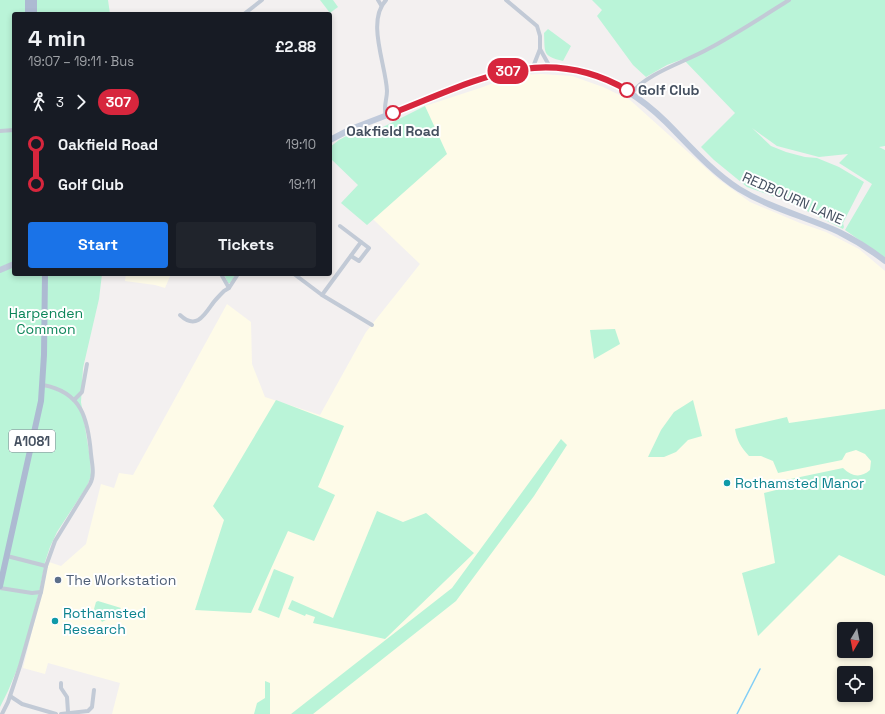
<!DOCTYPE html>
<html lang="en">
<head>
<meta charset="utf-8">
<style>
  body { margin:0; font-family:"Space Grotesk",sans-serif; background:#20242c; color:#f1f3f6; height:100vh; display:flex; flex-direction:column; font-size:15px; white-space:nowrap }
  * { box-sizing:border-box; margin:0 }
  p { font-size:13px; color:#9ea1a6 }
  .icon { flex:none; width:22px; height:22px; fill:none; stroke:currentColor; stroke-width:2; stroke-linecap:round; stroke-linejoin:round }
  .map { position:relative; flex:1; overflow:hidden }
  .panel { position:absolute; left:12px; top:12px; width:320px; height:264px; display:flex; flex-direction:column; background:#171b24; border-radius:4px; box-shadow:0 2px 6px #0003 }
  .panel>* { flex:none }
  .badge { padding:0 8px; border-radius:13px; font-size:14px; line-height:26px }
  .needle { width:26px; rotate:190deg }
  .fabs { position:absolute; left:837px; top:622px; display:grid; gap:8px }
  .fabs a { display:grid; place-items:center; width:36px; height:36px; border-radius:4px; background:#171b24; box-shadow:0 2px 6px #0003; font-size:20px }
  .map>.badge { position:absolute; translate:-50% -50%; box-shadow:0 0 0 2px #fff }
  .legs { display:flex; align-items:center; gap:6px; height:44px; padding:0 16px; font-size:13px }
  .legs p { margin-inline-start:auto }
  .head { display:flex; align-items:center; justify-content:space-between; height:68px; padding:0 16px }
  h1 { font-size:22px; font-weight:800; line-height:30px }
  .cta { display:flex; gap:8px; margin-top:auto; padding:8px 16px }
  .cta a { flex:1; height:46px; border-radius:4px; background:#1a73e8; color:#fff; font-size:16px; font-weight:800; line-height:46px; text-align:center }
  .cta a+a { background:#20242c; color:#f1f3f6 }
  ul { padding:0 16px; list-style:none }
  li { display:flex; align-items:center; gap:14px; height:40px; font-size:15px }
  li i { display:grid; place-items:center; width:6px; height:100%; margin:0 5px; background:currentColor }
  li i::after { content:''; width:10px; height:10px; margin:-5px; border:3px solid; border-radius:50%; background:#171b24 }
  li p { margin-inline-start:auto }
  li:first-child i { background:linear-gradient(#0000 50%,currentColor 0) }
  li:last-child i { background:linear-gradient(currentColor 50%,#0000 0) }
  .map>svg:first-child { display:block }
</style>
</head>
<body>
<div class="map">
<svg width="885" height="714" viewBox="0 0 885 714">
  <rect width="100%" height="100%" fill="#f3f0f0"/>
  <g fill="#fefbe8" fill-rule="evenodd">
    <path d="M542,74L572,76L603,87L630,100L718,179L750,202L800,223L826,232L859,249L885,271V714H112L120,683L48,663L45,674L23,668L49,562L61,566L86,544L101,484L114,488L119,473L133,475L227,304L251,322L252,364L265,397L320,415L366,332L420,264L354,201L425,106L480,88L515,75ZM844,629H866V651H844ZM844,673H866V695H844Z"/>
    <polygon points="126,274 171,274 165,288 155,285 125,281"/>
  </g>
  <g fill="#baf4d8">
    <polygon points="0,0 108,0 110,14 14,14 14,274 102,274 99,299 83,368 81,402 90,458 91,476 87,486 57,532 50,547 45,562 40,588 23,655 8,691 0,707"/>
    <polygon points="320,0 333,0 338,7 330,13"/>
    <polygon points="592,0 885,0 885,146 879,147 885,150 885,258 845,230 872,184 839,163 848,154 819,157 777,146 752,128 771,146 786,152 805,157 817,158 839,167 864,182 846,217 843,223 844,227 843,229 789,202 747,187 714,160 701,147 735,113 683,59 667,65 646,77 633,65 597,16 602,10"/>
    <path d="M548,29L571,46L563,61C542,56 545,53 544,33Z"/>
    <polygon points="425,106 447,154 367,225 341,203 358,185 330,158 330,147 339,140 352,133 364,129 379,129"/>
    <polygon points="224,274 236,274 230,283 228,283"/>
    <polygon points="615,329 620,344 594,359 590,330"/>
    <polygon points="276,400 344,426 318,487 335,495 314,541 288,531 251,613 195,610 224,520 213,506"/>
    <polygon points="693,400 702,436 688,440 676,452 664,457 648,457 661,430 674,412"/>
    <path d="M885,409V576L839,555L758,636L742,573L775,563L764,493L776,490L781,481L843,468C852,477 861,478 870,470L871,461L865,454L856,450L846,453L842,460L778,473L773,461L761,456H749C741,447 737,441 735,429L787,417L789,423Z"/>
    <polygon points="561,439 567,445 534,496 456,601 313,714 291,714 452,588"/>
    <polygon points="377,511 403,522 426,513 474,553 385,639 313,623 315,617 306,614 305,616 288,609 292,600 333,618"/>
    <polygon points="274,569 294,577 279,618 258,610"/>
    <polygon points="98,601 121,608 115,615 102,622 94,609 96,602"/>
    <polygon points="265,681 270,683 270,714 254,714 257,703 265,698"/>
  </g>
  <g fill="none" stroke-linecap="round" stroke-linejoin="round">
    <polyline stroke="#82cef6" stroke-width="1.5" points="737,714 760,669"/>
    <g stroke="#c2cad6" stroke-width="4">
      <polyline points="378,0 381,5"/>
      <path d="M386,0C366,21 386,65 387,91C387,100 383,107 386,116"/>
      <polyline points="506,0 537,26 540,36 540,49 550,67"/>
      <polyline points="244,14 262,0"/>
      <polyline points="533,67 540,49"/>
      <path d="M632,93C645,74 687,61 708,49C736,34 762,17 789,0"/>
      <polyline points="0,131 14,130"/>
      <polyline points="340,226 369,248 359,261 351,256"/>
      <polyline points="221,274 229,288"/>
      <polyline points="294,274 322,295 372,325"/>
      <polyline points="322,295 361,242"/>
      <path d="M180,315C196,330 204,316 213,303C216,299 220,295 224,291L229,288L238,274"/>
      <polyline points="74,400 82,392 87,364"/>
      <polyline points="7,556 46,566"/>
      <polyline points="0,588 32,593 41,592"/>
      <polyline points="61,683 61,688 67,697 68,712"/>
      <polyline points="10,696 22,704 56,714"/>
      <path d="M2,714L8,702L20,666L41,592L46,566L55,541L90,484C95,475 92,464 91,454C88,419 82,392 43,385"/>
      <polyline points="61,714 88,711 92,707 94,690"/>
    </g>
    <g stroke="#c0cadb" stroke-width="6">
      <path d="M330,140L351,129L494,74C563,58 615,72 666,122C689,145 711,171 739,189C770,208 806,217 839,232C855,240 871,250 885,261"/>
      <polyline points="0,270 14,264"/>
    </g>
    <g stroke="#adbad2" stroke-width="6">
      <polyline points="28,0 28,14"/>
      <polyline points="34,0 34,14"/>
      <polyline points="0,586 41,401 44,355 45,274"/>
    </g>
  </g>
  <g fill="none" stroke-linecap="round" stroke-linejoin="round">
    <defs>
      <path id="line-1" d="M393,113C473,82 543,41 627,90"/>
    </defs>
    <use href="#line-1" stroke="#fff" stroke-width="9"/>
    <use href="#line-1" stroke="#d7263d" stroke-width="6"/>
  </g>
  <g fill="#fff" stroke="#d7263d" stroke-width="2">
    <circle cx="627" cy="90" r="7"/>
    <circle cx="393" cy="113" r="7"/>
  </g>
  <g fill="#0f9aa8" stroke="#fff" stroke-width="1.5">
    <circle cx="727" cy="483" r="4"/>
    <circle cx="55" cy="621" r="4"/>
  </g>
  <circle fill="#5c6f8a" stroke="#fff" stroke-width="1.5" cx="58" cy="580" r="4"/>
  <g text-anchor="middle" stroke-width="4" stroke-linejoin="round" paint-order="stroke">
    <rect fill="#fff" stroke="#7d8490" stroke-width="1" x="9" y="430" width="46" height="22" rx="3"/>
    <g font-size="13" font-weight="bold" fill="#455060">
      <text x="32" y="446">A1081</text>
    </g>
    <g font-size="14" font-weight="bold" fill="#455060" stroke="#fff" text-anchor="start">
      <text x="638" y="95">Golf Club</text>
      <text x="393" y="136" text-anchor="middle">Oakfield Road</text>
    </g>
    <g font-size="14" fill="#455060" stroke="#fff">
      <text transform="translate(793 198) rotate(24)" y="5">REDBOURN LANE</text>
    </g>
    <g font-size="14" fill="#0c8559" stroke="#fff">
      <text x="46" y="318">Harpenden<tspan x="46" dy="16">Common</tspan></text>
    </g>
    <g font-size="14" fill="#0d838f" stroke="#fff" text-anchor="start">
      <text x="735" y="488">Rothamsted Manor</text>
      <text x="63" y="618">Rothamsted<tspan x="63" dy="16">Research</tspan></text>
    </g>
    <g font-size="14" fill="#4e5e75" stroke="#fff" text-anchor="start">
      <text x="66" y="585">The Workstation</text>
    </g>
  </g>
</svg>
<div class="fabs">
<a><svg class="needle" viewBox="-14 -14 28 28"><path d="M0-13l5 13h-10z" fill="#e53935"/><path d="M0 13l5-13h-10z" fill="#9ea1a6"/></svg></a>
<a><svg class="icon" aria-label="locate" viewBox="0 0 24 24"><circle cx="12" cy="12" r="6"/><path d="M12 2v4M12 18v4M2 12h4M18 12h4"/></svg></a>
</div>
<b class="badge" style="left:508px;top:71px;background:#d7263d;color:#fff">307</b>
<section class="panel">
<div class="head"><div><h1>4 min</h1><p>19:07 – 19:11 · Bus</p></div><b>£2.88</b></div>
<div class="legs"><svg class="icon" aria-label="walk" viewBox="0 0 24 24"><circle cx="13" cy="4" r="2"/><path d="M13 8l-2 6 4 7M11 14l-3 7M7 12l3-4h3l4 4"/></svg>3<svg class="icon" aria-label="forward" viewBox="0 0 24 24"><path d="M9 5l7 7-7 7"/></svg><b class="badge" style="background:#d7263d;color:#fff">307</b></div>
<ul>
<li><i style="color:#d7263d"></i><b>Oakfield Road</b><p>19:10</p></li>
<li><i style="color:#d7263d"></i><b>Golf Club</b><p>19:11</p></li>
</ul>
<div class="cta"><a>Start</a><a>Tickets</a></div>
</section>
</div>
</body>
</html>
